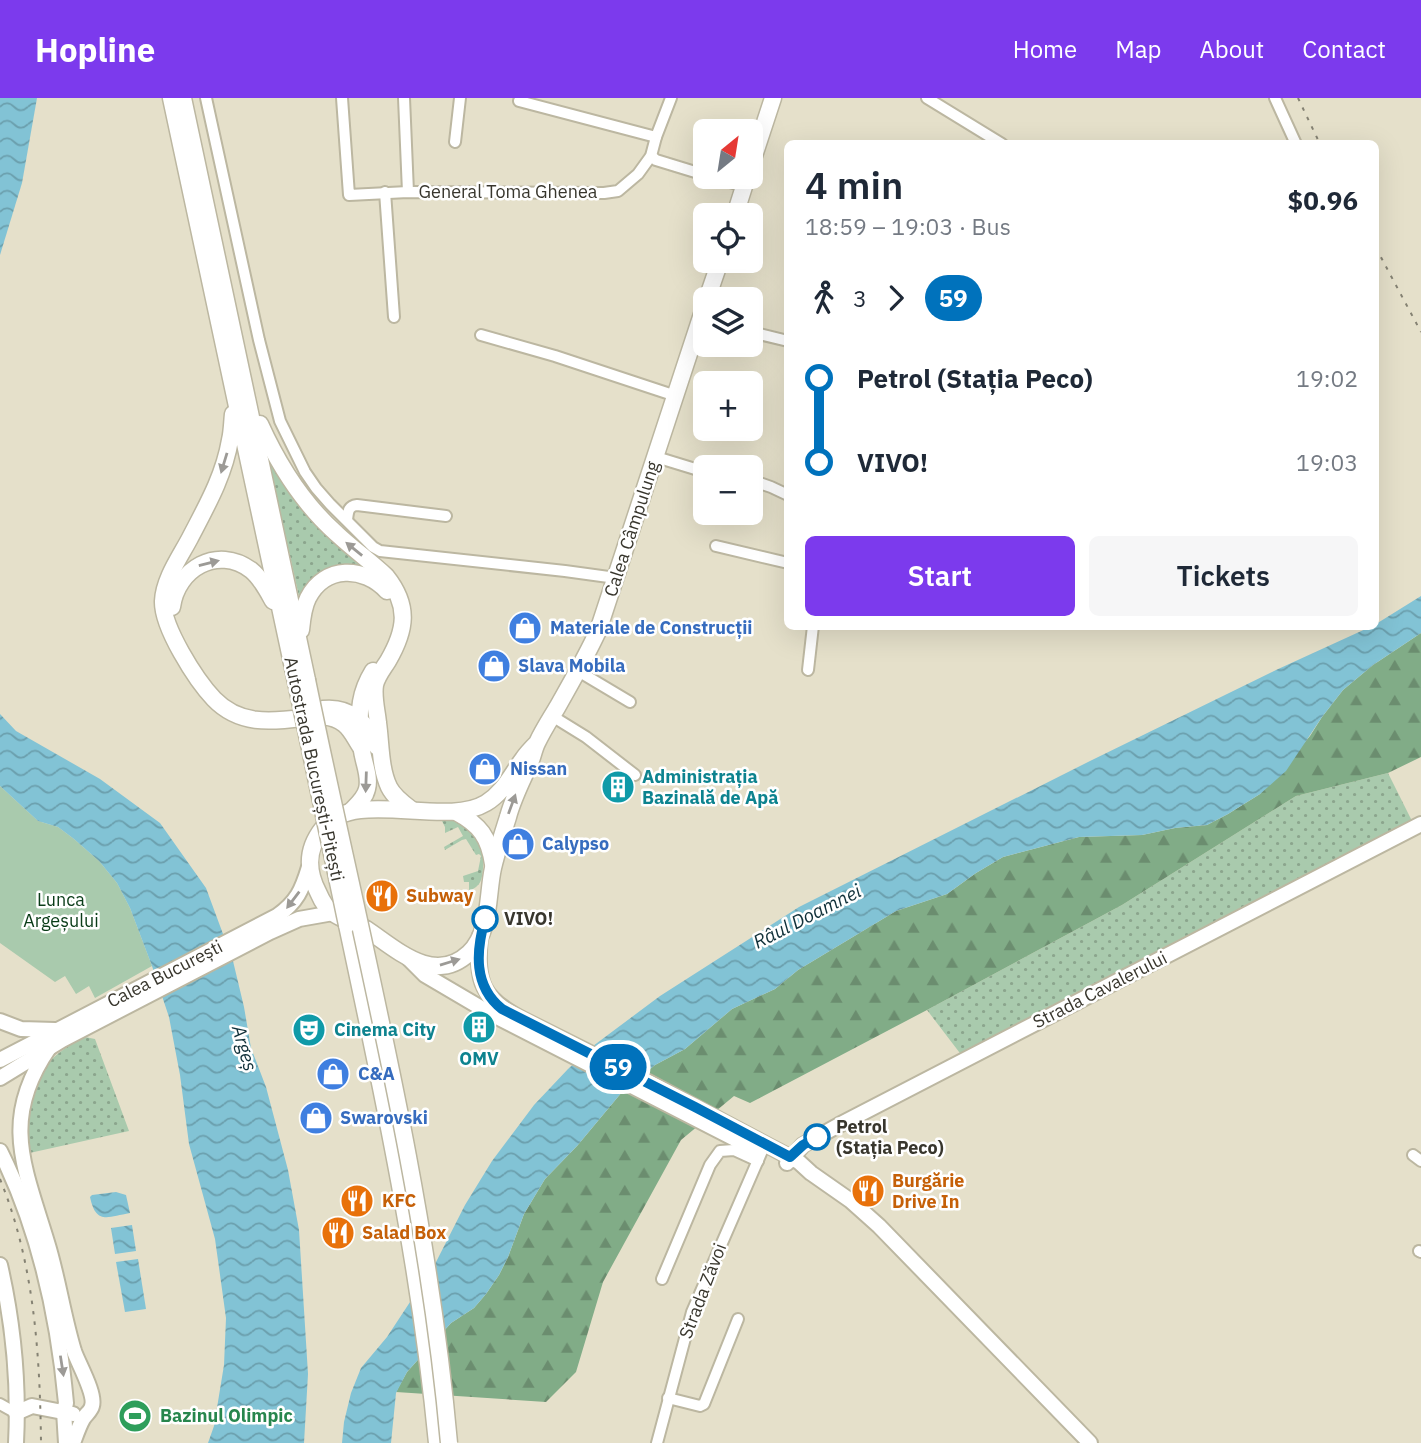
<!DOCTYPE html>
<html lang="en">
<head>
<meta charset="utf-8">
<style>
  body { margin:0; font-family:"IBM Plex Sans",sans-serif; background:#f6f6f7; color:#1f2937; height:100vh; display:flex; flex-direction:column; font-size:26px; white-space:nowrap }
  * { box-sizing:border-box; margin:0 }
  p { font-size:23px; color:#747a83 }
  .icon { flex:none; width:38px; height:38px; fill:none; stroke:currentColor; stroke-width:2; stroke-linecap:round; stroke-linejoin:round }
  .map { position:relative; flex:1; overflow:hidden }
  .details { position:absolute; left:784px; top:42px; width:595px; height:490px; display:flex; flex-direction:column; background:#fff; border-radius:10px; box-shadow:0 7px 28px #0002 }
  .details>* { flex:none }
  .badge { padding:0 14px; border-radius:23px; font-size:24px; line-height:46px }
  .needle { width:46px; rotate:30deg }
  .fabs { position:absolute; left:693px; top:21px; display:grid; gap:14px }
  .fabs a { display:grid; place-items:center; width:70px; height:70px; border-radius:10px; background:#fff; box-shadow:0 7px 28px #0002; font-size:35px }
  .map>.badge { position:absolute; translate:-50% -50%; box-shadow:0 0 0 4px #fff }
  .legs { display:flex; align-items:center; gap:10px; height:77px; padding:0 21px; font-size:23px }
  .legs p { margin-inline-start:auto }
  .head { display:flex; align-items:center; justify-content:space-between; height:119px; padding:0 21px }
  h1 { font-size:38px; font-weight:600; line-height:52px }
  .action { display:flex; gap:14px; margin-top:auto; padding:14px 21px }
  .action a { flex:1; height:80px; border-radius:10px; background:#7c3aed; color:#fff; font-size:28px; font-weight:600; line-height:80px; text-align:center }
  .action a+a { background:#f6f6f7; color:#1f2937 }
  ul { padding:0 21px; list-style:none }
  li { display:flex; align-items:center; gap:24px; height:84px; font-size:26px }
  li i { display:grid; place-items:center; width:10px; height:100%; margin:0 9px; background:currentColor }
  li i::after { content:''; width:18px; height:18px; margin:-9px; border:5px solid; border-radius:50%; background:#fff }
  li p { margin-inline-start:auto }
  li:first-child i { background:linear-gradient(#0000 50%,currentColor 0) }
  li:last-child i { background:linear-gradient(currentColor 50%,#0000 0) }
  header { display:flex; align-items:center; gap:42px; box-sizing:border-box; height:98px; padding:0 35px; background:#7c3aed; color:#fff }
  header strong { font-size:33px }
  nav { display:flex; gap:38px; margin-inline-start:auto; font-size:24px }
  .map>svg:first-child { display:block }
</style>
</head>
<body>
<header>
<strong>Hopline</strong>
<nav><a>Home</a><a>Map</a><a>About</a><a>Contact</a></nav>
</header>
<div class="map">
<svg width="1421" height="1345" viewBox="0 0 1421 1345">
  <defs>
    <pattern id="grass-dots" width="8" height="8" patternUnits="userSpaceOnUse" patternTransform="scale(1.75)"><rect width="8" height="8" fill="#a9caad"/><path d="M2 2h.1M6 6h.1" fill="none" stroke="#8ba58d" stroke-width="1.8" stroke-linecap="round"/></pattern>
    <pattern id="forest-firs" width="22" height="20" patternUnits="userSpaceOnUse" patternTransform="scale(1.75)"><rect width="22" height="20" fill="#81ac87"/><path d="M5 1l3.5 6h-7zM16 11l3.5 6h-7z" fill="#6b8d6f"/></pattern>
    <pattern id="water-waves" width="16" height="10" patternUnits="userSpaceOnUse" patternTransform="scale(1.75)"><rect width="16" height="10" fill="#82c3d5"/><path d="M0 5q4-4 8 0t8 0" fill="none" stroke="#6b9fad"/></pattern>
  </defs>
  <rect width="100%" height="100%" fill="#e5e0ca"/>
  <g fill="url(#grass-dots)">
    <polygon points="266,350 388,484 334,474 302,512"/>
    <polygon points="1388,675 1416,731 969,967 927,912 1122,807 1296,698"/>
    <path d="M452,720C475,728 486,747 483,770C482,782 481,788 469,793V784H464L463,778L478,773L481,758L479,756L476,757L466,741L462,742L445,752L444,749L463,738L458,729L445,735V729L441,721Z"/>
    <path d="M85,939L95,941L129,1033L25,1056C25,1040 23,1023 26,1007C30,975 58,952 85,939Z"/>
  </g>
  <polygon fill="url(#forest-firs)" points="1421,535 1421,659 1388,675 1296,698 1122,807 927,912 750,1005 734,998 681,1042 603,1184 576,1274 546,1304 396,1294 407,1274 451,1225 474,1210 486,1196 499,1177 508,1159 524,1116 545,1081 577,1048 622,994 655,967 685,951 732,911 775,891 798,872 896,813 947,796 976,775 1003,759 1079,739 1142,737 1175,730 1207,727 1228,716 1260,696 1310,638 1322,619 1343,592 1373,567"/>
  <polygon fill="#a9caad" points="0,688 38,723 58,729 74,741 99,763 117,785 130,810 152,868 95,900 89,888 76,896 65,878 55,884 0,845"/>
  <g fill="url(#water-waves)">
    <polygon points="0,0 37,0 22,85 0,157"/>
    <polygon points="1421,498 1421,535 1373,567 1343,592 1322,619 1286,673 1260,696 1228,716 1207,727 1175,730 1142,737 1079,739 1003,759 976,775 947,796 896,813 798,872 775,891 732,911 685,951 655,967 622,994 577,1048 545,1081 524,1116 508,1159 499,1177 486,1196 474,1210 451,1225 407,1274 396,1295 391,1345 342,1345 344,1324 351,1295 361,1270 387,1239 435,1166 465,1107 492,1063 534,1007 568,971 593,948 660,898 799,809 1090,663 1276,572 1370,529 1376,528 1376,526"/>
    <polygon points="0,616 16,633 100,681 160,725 206,790 233,863 244,909 251,950 266,989 288,1072 299,1132 308,1276 304,1345 208,1345 214,1328 224,1267 226,1220 215,1141 189,1046 180,977 169,919 152,868 130,810 117,785 99,763 74,741 58,729 38,723 0,688"/>
    <path d="M116,1094L126,1097L130,1115C107,1119 96,1127 90,1099L92,1097Z"/>
    <polygon points="132,1127 136,1153 115,1156 111,1130"/>
    <polygon points="138,1161 146,1211 125,1214 116,1164"/>
  </g>
  <g fill="none" stroke-linecap="round" stroke-linejoin="round">
    <defs>
      <g id="minor">
        <polyline points="206,0 259,242 280,323 305,374 316,390 330,406 373,449 380,453 565,473 616,480"/>
        <polyline points="342,0 349,97 408,94 604,95 618,93 638,76 651,58 656,39 671,0"/>
        <polyline points="404,0 408,94"/>
        <polyline points="927,0 1002,46"/>
        <polyline points="1275,0 1296,46"/>
        <polyline points="519,3 656,39"/>
        <polyline points="455,44 460,0"/>
        <polyline points="651,58 656,62 705,77"/>
        <polyline points="712,79 744,88"/>
        <polyline points="385,94 394,219"/>
        <polyline points="751,234 788,243"/>
        <polyline points="481,237 555,258 676,298"/>
        <polyline points="656,359 705,374"/>
        <polyline points="751,382 771,389 788,397"/>
        <path d="M347,422C348,414 348,408 357,407L446,418"/>
        <polyline points="716,448 788,465"/>
        <polyline points="808,572 813,528"/>
        <polyline points="578,573 630,604"/>
        <polyline points="552,618 586,639 635,677"/>
        <polyline points="1413,1057 1421,1063"/>
        <polyline points="1419,1153 1421,1154"/>
        <polyline points="662,1181 710,1067 720,1053 734,1052 758,1063"/>
        <polyline points="668,1300 700,1308 704,1306 738,1221"/>
        <polyline points="0,1306 16,1315"/>
        <polyline points="657,1345 692,1214 765,1046"/>
      </g>
      <g id="major">
        <path d="M480,838C476,885 481,900 524,922L648,984L799,1064L811,1075L851,1103L879,1128L1090,1345"/>
        <polyline points="409,861 425,877 493,917 737,1042 759,1052"/>
        <polyline points="0,923 21,931 55,932"/>
        <path d="M49,950C0,1021 24,1068 47,1144C58,1179 63,1217 74,1253C78,1265 96,1296 92,1308C91,1313 86,1316 83,1321C79,1328 76,1337 73,1345"/>
        <path d="M0,962L277,818C297,804 302,792 309,769"/>
        <polyline points="0,980 62,942 270,834 299,821 333,815"/>
        <path d="M0,1053C40,1133 58,1218 66,1305L64,1313L66,1345"/>
        <polyline points="787,1065 803,1047 839,1027 1421,726"/>
        <path d="M0,1167C13,1224 19,1286 16,1345"/>
        <polyline points="16,1315 32,1308 73,1316"/>
      </g>
      <g id="highway">
        <polyline points="171,0 296,584"/>
        <polyline points="183,0 307,582"/>
        <polyline points="751,67 773,0"/>
        <polyline points="735,117 747,79"/>
        <polyline points="707,201 720,163"/>
        <path d="M233,316C232,325 232,334 230,342C224,378 206,409 190,440C180,459 164,481 163,503C162,529 196,582 214,601C239,627 270,624 303,620C318,618 331,616 344,626C352,632 356,643 362,651"/>
        <path d="M260,326C279,368 302,405 337,436C353,451 370,463 386,478C410,508 406,532 388,563C383,571 377,578 375,587C373,600 377,613 378,625C381,646 380,670 389,689C394,699 404,706 412,712"/>
        <path d="M172,509C177,471 217,447 251,472C261,480 267,492 273,503"/>
        <path d="M301,532C302,522 303,510 308,500C325,467 364,468 387,493"/>
        <path d="M323,611C350,608 368,625 377,649"/>
        <path d="M537,645C532,650 527,655 523,661C511,677 504,694 486,705C445,730 354,690 323,730C307,750 306,771 318,794C321,801 326,811 333,815C342,822 356,825 366,831C396,851 434,888 469,855C491,834 487,797 493,770C497,753 503,735 508,719C513,700 522,683 530,665C533,658 534,651 537,645C543,632 551,620 558,608C572,583 586,559 598,533L705,207"/>
        <path d="M351,713C358,706 365,700 367,691C370,680 365,668 363,658C361,651 362,644 361,636C358,613 360,594 373,573"/>
        <path d="M456,714C480,727 489,739 493,766"/>
        <path d="M347,827C384,1000 420,1169 437,1345"/>
      </g>
    </defs>
    <use href="#minor" stroke="#bcb7a1" stroke-width="14"/>
    <use href="#major" stroke="#bcb7a1" stroke-width="18"/>
    <use href="#highway" stroke="#bcb7a1" stroke-width="19"/>
    <use href="#minor" stroke="#fff" stroke-width="10"/>
    <use href="#major" stroke="#fff" stroke-width="14"/>
    <use href="#highway" stroke="#fff" stroke-width="16"/>
    <g stroke="#858273" stroke-width="2" stroke-dasharray="3.5 7" stroke-linecap="butt">
      <polyline points="1298,0 1320,46"/>
      <polyline points="1376,150 1421,234"/>
      <path d="M0,1081C34,1164 40,1256 41,1345"/>
    </g>
    <defs>
      <g id="highway-bridge">
        <path d="M307,582C359,835 426,1087 449,1345"/>
        <polyline points="296,584 347,827"/>
      </g>
    </defs>
    <use href="#highway-bridge" stroke="#bcb7a1" stroke-width="19" stroke-linecap="butt"/>
    <use href="#highway-bridge" stroke="#fff" stroke-width="16"/>
  </g>
  <defs><path id="oneway-solid" d="M-6-.8H1V-3.2L6.5 0L1 3.2V.8H-6Z" transform="scale(1.75)"/></defs>
  <g fill="#9c9a96">
    <use href="#oneway-solid" transform="translate(224 365) rotate(107)"/>
    <use href="#oneway-solid" transform="translate(354 451) rotate(-141)"/>
    <use href="#oneway-solid" transform="translate(209 465) rotate(-14)"/>
    <use href="#oneway-solid" transform="translate(366 684) rotate(92)"/>
    <use href="#oneway-solid" transform="translate(512 706) rotate(-70)"/>
    <use href="#oneway-solid" transform="translate(293 802) rotate(127)"/>
    <use href="#oneway-solid" transform="translate(450 864) rotate(-17)"/>
    <use href="#oneway-solid" transform="translate(62 1268) rotate(81)"/>
  </g>
  <g fill="none" stroke-linecap="round" stroke-linejoin="round">
    <defs>
      <path id="line-1" d="M485,821C476,853 473,888 502,911L695,1009L790,1059L803,1047L817,1039"/>
    </defs>
    <use href="#line-1" stroke="#fff" stroke-width="16"/>
    <use href="#line-1" stroke="#0072bc" stroke-width="10"/>
  </g>
  <defs>
    <symbol id="shop-disc" viewBox="-11 -11 22 22"><circle r="9.5" fill="#3f7fe0" stroke="#fff"/><path d="M-5-2.5h2.3a2.7 3.5 0 0 1 5.4 0H5L5.5 6h-11ZM-1.5-2.5h3a1.5 2.3 0 0 0-3 0Z" fill="#fff"/></symbol>
    <symbol id="building-disc" viewBox="-11 -11 22 22"><circle r="9.5" fill="#0f9aa8" stroke="#fff"/><path d="M-4-6H4V6H1V3H-1V6H-4ZM-2.5-4.3h1.7v1.8h-1.7ZM.8-4.3h1.7v1.8H.8ZM-2.5-1h1.7V.8h-1.7ZM.8-1h1.7V.8H.8Z" fill="#fff"/></symbol>
    <symbol id="restaurant-disc" viewBox="-11 -11 22 22"><circle r="9.5" fill="#e8710a" stroke="#fff"/><path d="M-5-6h1v4h1v-4h1v4h1v-4h1v5L-1.5 .5V6h-2V.5L-5-1ZM5-6V6H3V1.5H1.5Q1.5-4 5-6Z" fill="#fff"/></symbol>
    <symbol id="theatre-disc" viewBox="-11 -11 22 22"><circle r="9.5" fill="#0f9aa8" stroke="#fff"/><path d="M-5-5.5Q0-4 5-5.5V0Q5 5 0 6Q-5 5-5 0ZM-3.3-2.5H-1v1.5H-3.3ZM1-2.5H3.3v1.5H1ZM-2.8 1Q0 5.5 2.8 1Z" fill="#fff"/></symbol>
    <symbol id="stadium-disc" viewBox="-11 -11 22 22"><circle r="9.5" fill="#2e9e5b" stroke="#fff"/><path d="M0-5a6.5 5 0 1 0 0 10a6.5 5 0 1 0 0-10ZM-3.5-1.8h7v3.6h-7Z" fill="#fff"/></symbol>
  </defs>
  <g fill-rule="evenodd">
    <use href="#shop-disc" x="506" y="511" width="38" height="38"/>
    <use href="#shop-disc" x="475" y="549" width="38" height="38"/>
    <use href="#shop-disc" x="466" y="652" width="38" height="38"/>
    <use href="#building-disc" x="599" y="670" width="38" height="38"/>
    <use href="#shop-disc" x="499" y="727" width="38" height="38"/>
    <use href="#restaurant-disc" x="363" y="779" width="38" height="38"/>
    <use href="#building-disc" x="460" y="910" width="38" height="38"/>
    <use href="#theatre-disc" x="290" y="913" width="38" height="38"/>
    <use href="#shop-disc" x="314" y="957" width="38" height="38"/>
    <use href="#shop-disc" x="297" y="1001" width="38" height="38"/>
    <use href="#restaurant-disc" x="849" y="1074" width="38" height="38"/>
    <use href="#restaurant-disc" x="338" y="1084" width="38" height="38"/>
    <use href="#restaurant-disc" x="319" y="1116" width="38" height="38"/>
    <use href="#stadium-disc" x="116" y="1299" width="38" height="38"/>
  </g>
  <g fill="#fff" stroke="#0072bc" stroke-width="3.5">
    <circle cx="485" cy="821" r="12"/>
    <circle cx="817" cy="1039" r="12"/>
  </g>
  <g text-anchor="middle" stroke-width="5" stroke-linejoin="round" paint-order="stroke">
    <g font-size="18" fill="#38362d" stroke="#fff">
      <text x="508" y="100">General Toma Ghenea</text>
      <text transform="translate(632 431) rotate(-72)" y="6">Calea Câmpulung</text>
      <text transform="translate(314 671) rotate(78)" y="6">Autostrada București-Pitești</text>
      <text transform="translate(165 876) rotate(-27)" y="6">Calea București</text>
      <text transform="translate(1100 892) rotate(-27)" y="6">Strada Cavalerului</text>
      <text transform="translate(703 1193) rotate(-69)" y="6">Strada Zăvoi</text>
    </g>
    <g font-size="18" font-weight="bold" fill="#366cbe" stroke="#fff" text-anchor="start">
      <text x="550" y="536">Materiale de Construcții</text>
      <text x="518" y="574">Slava Mobila</text>
      <text x="510" y="677">Nissan</text>
      <text x="542" y="752">Calypso</text>
      <text x="358" y="982">C&amp;A</text>
      <text x="340" y="1026">Swarovski</text>
    </g>
    <g font-size="18" font-weight="bold" fill="#0d838f" stroke="#fff" text-anchor="start">
      <text x="642" y="685">Administrația<tspan x="642" dy="21">Bazinală de Apă</tspan></text>
      <text x="334" y="938">Cinema City</text>
      <text x="479" y="967" text-anchor="middle">OMV</text>
    </g>
    <g font-size="18" font-weight="bold" fill="#c56008" stroke="#fff" text-anchor="start">
      <text x="406" y="804">Subway</text>
      <text x="892" y="1089">Burgărie<tspan x="892" dy="21">Drive In</tspan></text>
      <text x="382" y="1109">KFC</text>
      <text x="362" y="1141">Salad Box</text>
    </g>
    <g font-size="18" fill="#0a3c18" stroke="#fff">
      <text x="61" y="808">Lunca<tspan x="61" dy="21">Argeșului</tspan></text>
    </g>
    <g font-size="18" font-weight="bold" fill="#38362d" stroke="#fff" text-anchor="start">
      <text x="504" y="827">VIVO!</text>
      <text x="836" y="1035">Petrol<tspan x="836" dy="21">(Stația Peco)</tspan></text>
    </g>
    <g font-size="18" font-weight="bold" fill="#27864d" stroke="#fff" text-anchor="start">
      <text x="160" y="1324">Bazinul Olimpic</text>
    </g>
    <g font-size="19" font-style="italic" fill="#103039" stroke="#fff">
      <text transform="translate(807 818) rotate(-27)" y="7">Râul Doamnei</text>
      <text transform="translate(245 950) rotate(74)" y="7">Argeș</text>
    </g>
  </g>
</svg>
<div class="fabs">
<a><svg class="needle" viewBox="-14 -14 28 28"><path d="M0-13l5 13h-10z" fill="#e53935"/><path d="M0 13l5-13h-10z" fill="#747a83"/></svg></a>
<a><svg class="icon" aria-label="locate" viewBox="0 0 24 24"><circle cx="12" cy="12" r="6"/><path d="M12 2v4M12 18v4M2 12h4M18 12h4"/></svg></a>
<a><svg class="icon" aria-label="layers" viewBox="0 0 24 24"><path d="M12 4l9 5-9 5-9-5zM3 14l9 5 9-5"/></svg></a>
<a>+</a>
<a>−</a>
</div>
<b class="badge" style="left:618px;top:969px;background:#0072bc;color:#fff">59</b>
<section class="details">
<div class="head"><div><h1>4 min</h1><p>18:59 – 19:03 · Bus</p></div><b>$0.96</b></div>
<div class="legs"><svg class="icon" aria-label="walk" viewBox="0 0 24 24"><circle cx="13" cy="4" r="2"/><path d="M13 8l-2 6 4 7M11 14l-3 7M7 12l3-4h3l4 4"/></svg>3<svg class="icon" aria-label="forward" viewBox="0 0 24 24"><path d="M9 5l7 7-7 7"/></svg><b class="badge" style="background:#0072bc;color:#fff">59</b></div>
<ul>
<li><i style="color:#0072bc"></i><b>Petrol (Stația Peco)</b><p>19:02</p></li>
<li><i style="color:#0072bc"></i><b>VIVO!</b><p>19:03</p></li>
</ul>
<div class="action"><a>Start</a><a>Tickets</a></div>
</section>
</div>
</body>
</html>
